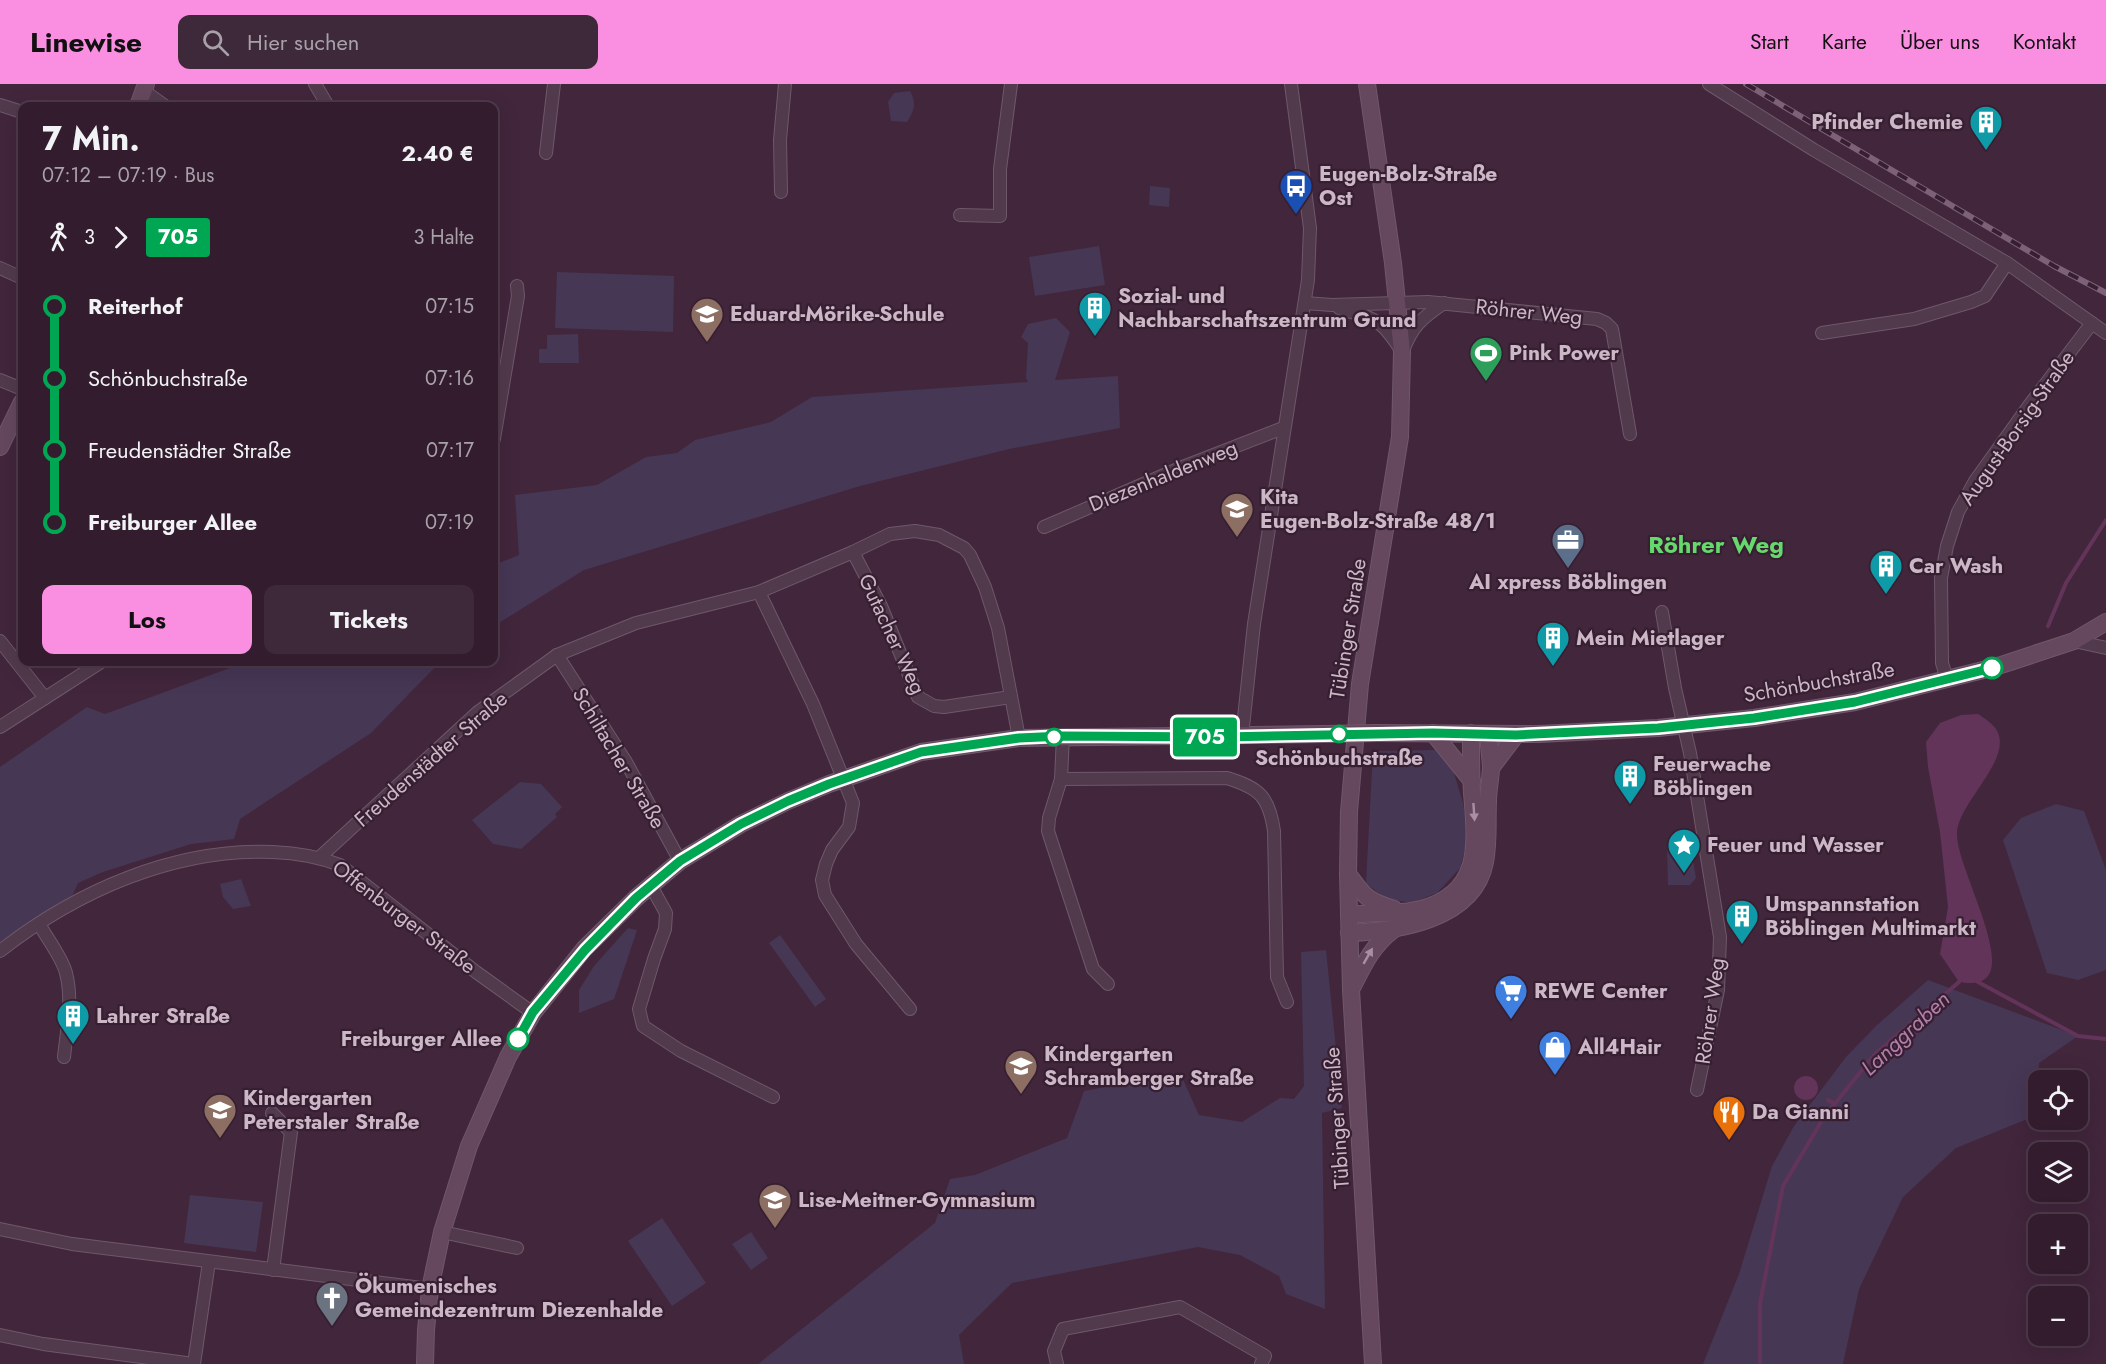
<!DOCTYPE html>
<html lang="de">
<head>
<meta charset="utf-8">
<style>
  body { margin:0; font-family:Jost,sans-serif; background:#3d2939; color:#f1f3f6; height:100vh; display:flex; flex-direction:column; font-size:22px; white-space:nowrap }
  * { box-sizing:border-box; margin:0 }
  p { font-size:20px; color:#a8a1aa }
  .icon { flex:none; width:33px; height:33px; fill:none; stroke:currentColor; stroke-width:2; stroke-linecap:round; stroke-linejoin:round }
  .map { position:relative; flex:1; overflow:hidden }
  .sheet { position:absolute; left:18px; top:18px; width:480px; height:564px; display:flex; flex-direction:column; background:#321c2d; border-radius:12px; box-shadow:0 6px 24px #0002,0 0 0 2px #4d3a49 }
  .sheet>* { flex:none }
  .badge { padding:0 12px; border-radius:4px; font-size:21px; line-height:39px }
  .fabs { position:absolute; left:2028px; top:986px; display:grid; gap:12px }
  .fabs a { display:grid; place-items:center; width:60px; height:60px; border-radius:12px; background:#321c2d; box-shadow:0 6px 24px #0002,0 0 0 2px #4d3a49; font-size:30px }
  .map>.badge { position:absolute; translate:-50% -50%; box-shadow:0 0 0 3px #fff }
  .legs { display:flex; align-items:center; gap:9px; height:66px; padding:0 24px; font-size:20px }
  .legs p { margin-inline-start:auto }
  .overview { display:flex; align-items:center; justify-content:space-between; height:102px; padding:0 24px }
  h1 { font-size:33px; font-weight:700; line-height:45px }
  .button { display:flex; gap:12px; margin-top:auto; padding:12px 24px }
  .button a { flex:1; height:69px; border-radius:12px; background:#fa8ee1; color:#111; font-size:24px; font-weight:700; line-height:69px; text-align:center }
  .button a+a { background:#3d2939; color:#f1f3f6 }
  ul { padding:0 24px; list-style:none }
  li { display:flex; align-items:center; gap:21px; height:72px; font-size:22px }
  li i { display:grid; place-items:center; width:9px; height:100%; margin:0 8px; background:currentColor }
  li i::after { content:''; width:15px; height:15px; margin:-8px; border:4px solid; border-radius:50%; background:#321c2d }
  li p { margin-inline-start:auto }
  li:first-child i { background:linear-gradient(#0000 50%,currentColor 0) }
  li:last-child i { background:linear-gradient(currentColor 50%,#0000 0) }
  header { display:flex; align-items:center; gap:36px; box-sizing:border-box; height:84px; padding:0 30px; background:#fa8ee1; color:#111 }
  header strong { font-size:28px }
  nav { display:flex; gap:33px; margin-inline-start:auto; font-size:21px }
  .search { width:420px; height:54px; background:#3d2939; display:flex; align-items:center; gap:15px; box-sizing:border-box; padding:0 21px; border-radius:12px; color:#a8a1aa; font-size:22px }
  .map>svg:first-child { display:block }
</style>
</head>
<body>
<header>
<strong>Linewise</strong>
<div class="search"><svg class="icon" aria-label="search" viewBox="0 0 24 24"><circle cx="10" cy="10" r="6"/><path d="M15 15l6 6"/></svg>Hier suchen</div>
<nav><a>Start</a><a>Karte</a><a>Über uns</a><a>Kontakt</a></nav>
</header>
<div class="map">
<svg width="2106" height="1280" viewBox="0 0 2106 1280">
  <rect width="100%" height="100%" fill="#42263c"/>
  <g fill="#463755">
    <path d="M910,7C917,20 914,27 907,38L891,37L888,18L894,9Z"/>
    <polygon points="1150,102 1170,104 1169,123 1149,121"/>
    <polygon points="1099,162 1105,201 1035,212 1029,173"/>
    <polygon points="557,188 674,192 673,248 555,244"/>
    <polygon points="1056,234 1070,248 1055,296 1118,292 1120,344 1009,365 860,402 584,486 494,542 494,481 519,471 515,411 597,401 646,373 677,369 695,356 771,338 812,313 1028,298 1026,294 1028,259 1021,253 1028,240"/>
    <polygon points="578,250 579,279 539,279 539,265 547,265 547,251"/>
    <polygon points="246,578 440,578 371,649 240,735 234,755 191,760 103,788 78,799 71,815 28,839 0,858 0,683 87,623 105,630"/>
    <polygon points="1435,666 1453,686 1463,719 1469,750 1460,784 1437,809 1411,819 1384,814 1366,799 1373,667"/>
    <polygon points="520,698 541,700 562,723 555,730 557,733 521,765 493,760 472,736"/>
    <polygon points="2056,720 2084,727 2106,786 2106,886 2078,896 2047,889 2003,756 2021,734"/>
    <polygon points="1667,764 1691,764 1696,794 1690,801 1668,801"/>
    <polygon points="241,795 251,822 233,825 223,813 220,800"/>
    <polygon points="628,844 637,846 614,915 579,929 579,906 594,882"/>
    <polygon points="780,851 826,915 815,923 769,859"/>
    <polygon points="1326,866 1342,1024 1322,1029 1325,1225 1286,1210 1279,1192 1240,1171 1198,1163 1012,1199 959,1251 964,1280 758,1280 935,1139 950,1095 975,1091 1067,1054 1084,1007 1180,989 1199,1031 1242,1038 1280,1014 1294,1015 1304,1002 1301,868"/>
    <polygon points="1928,896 2078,952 2039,979 2037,1031 1956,1064 1903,1113 1859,1205 1843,1280 1703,1280 1739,1190 1772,1082 1794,1042 1846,973 1876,942"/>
    <polygon points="190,1111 263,1118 256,1168 184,1159"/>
    <polygon points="662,1134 706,1199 672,1222 628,1157"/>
    <polygon points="751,1148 768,1174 751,1186 732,1160"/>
  </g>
  <g fill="#633459">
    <path d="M1978,630C1984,634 1992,639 1996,645C2015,674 1958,718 1957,749C1955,779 2010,873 1986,894C1979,901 1967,899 1959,898L1940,870L1948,823L1940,748L1928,683L1926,658L1940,639L1961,631Z"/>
    <circle cx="1806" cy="1004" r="12"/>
  </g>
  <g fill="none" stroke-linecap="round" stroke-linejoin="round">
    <g stroke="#633459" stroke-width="4">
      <polyline points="2048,542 2066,499 2106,436"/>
      <polyline points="1976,894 1978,898 2078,952 2106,955"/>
      <polyline points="1828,1016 1835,1020"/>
      <polyline points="1760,1280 1760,1219 1783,1102 1824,1033 1875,970 1959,898 1960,895"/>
    </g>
    <defs>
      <g id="street">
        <polyline points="315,0 328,22"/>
        <polyline points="1709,0 1814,66 2007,179 2106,249"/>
        <polyline points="144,7 165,22"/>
        <polyline points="0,21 22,28"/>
        <polyline points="546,69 554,0"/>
        <polyline points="781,108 780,56 785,0"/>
        <polyline points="960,131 1000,132 1000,85 1011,0"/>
        <polyline points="0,184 22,194"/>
        <polyline points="1305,219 1332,221 1428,218 1597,235 1606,239 1612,245 1630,350"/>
        <path d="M1339,224C1375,236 1379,232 1401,266"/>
        <polyline points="1822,249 1914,235 1971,218 1985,212 2007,179"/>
        <path d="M1403,267C1412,242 1422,234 1444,219"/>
        <polyline points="0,296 22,305"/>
        <polyline points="494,355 518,212 517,202"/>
        <polyline points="1044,443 1185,382 1283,344"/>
        <polyline points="853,468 881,522 918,613 934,622 944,623 1011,613"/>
        <polyline points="759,508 813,620 853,719 849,743 832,766 826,780 822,796 825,811 856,860 910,925"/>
        <polyline points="1662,528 1675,604 1690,669 1720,853 1718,906 1697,1006"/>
        <polyline points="0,557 45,614"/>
        <polyline points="2074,557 2106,564"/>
        <polyline points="557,571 626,678 680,777"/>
        <polyline points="1947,595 1942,579 1941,494 1947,462 1958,428 1975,397 2028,323 2092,239"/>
        <polyline points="0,643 101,578"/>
        <polyline points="1063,652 1061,695 1049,734 1048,747 1093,885 1108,900"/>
        <polyline points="1242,652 1254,540 1308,196 1310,144 1291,0"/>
        <path d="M1061,695L1227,694C1259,704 1269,712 1274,747L1277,893L1287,918"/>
        <polyline points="320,773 478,628 557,571 636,539 759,508 853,468 890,450 915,447 939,451 964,464 970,471 985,503 998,544 1019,654"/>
        <polyline points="651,802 666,829 665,845 654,875 639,925 643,942 681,967 773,1013"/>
        <path d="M39,840C47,854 63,875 66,889C73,916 67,945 64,973"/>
        <path d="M0,867C77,807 174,764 273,768C297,769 317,772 340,781L476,888L533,929"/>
        <polyline points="272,1029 291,1048 273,1186"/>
        <polyline points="0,1145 72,1160 430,1205"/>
        <polyline points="442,1148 517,1164"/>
        <polyline points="0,1251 43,1260 194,1280 209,1178"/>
        <polyline points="1057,1280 1054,1267 1063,1245 1180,1223 1265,1272 1261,1280"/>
      </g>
      <g id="secondary">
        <polyline points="1367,0 1393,179 1402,268 1400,353 1360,600 1349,728 1348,790 1351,906 1373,1280"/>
        <polyline points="138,22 146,0"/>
        <polyline points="0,363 22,318"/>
        <polyline points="1376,649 1539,650 1658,644 1754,634 1855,618 1995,583 2074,557 2106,538"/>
        <polyline points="1433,649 1472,697"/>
        <polyline points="1491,684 1516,651"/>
        <path d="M1348,790C1364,812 1367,817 1394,825"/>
        <path d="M1349,831C1373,828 1398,831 1421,825C1483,809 1476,758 1472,709C1471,689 1471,669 1471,649"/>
        <path d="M1349,849C1398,847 1474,836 1485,778C1489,758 1487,738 1488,718C1488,706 1491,694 1491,682C1490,671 1489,660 1488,650"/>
        <path d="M1353,902C1364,880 1373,861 1393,846"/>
        <polyline points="425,1280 426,1246 430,1205 442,1148 469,1062 508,973 533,929 584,865 636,814 680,777 741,740 788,717 829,700 921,668 1019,654 1325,650"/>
      </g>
    </defs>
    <use href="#street" stroke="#6f586a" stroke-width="14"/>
    <use href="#secondary" stroke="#6f586a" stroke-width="18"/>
    <use href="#street" stroke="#523a4d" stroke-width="12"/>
    <use href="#secondary" stroke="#65485e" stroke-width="16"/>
    <defs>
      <polyline id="rail" points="1746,0 2054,182 2106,209"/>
    </defs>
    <use href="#rail" stroke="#7d6178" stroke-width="6"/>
    <use href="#rail" stroke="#371f32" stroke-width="4" stroke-dasharray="11" stroke-linecap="butt"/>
    <defs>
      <polyline id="secondary-bridge" points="1325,650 1376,649"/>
    </defs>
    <use href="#secondary-bridge" stroke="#6f586a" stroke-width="18" stroke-linecap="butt"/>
    <use href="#secondary-bridge" stroke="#65485e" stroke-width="16"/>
  </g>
  <defs><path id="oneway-solid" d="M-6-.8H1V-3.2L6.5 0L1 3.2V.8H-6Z" transform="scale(1.5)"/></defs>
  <g fill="#a890a2">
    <use href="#oneway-solid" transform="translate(1474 728) rotate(86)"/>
    <use href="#oneway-solid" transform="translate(1368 872) rotate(-60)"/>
  </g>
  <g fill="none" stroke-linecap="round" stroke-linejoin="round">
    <defs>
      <polyline id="line-1" points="518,955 533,928 585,866 636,814 680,777 741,740 788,717 829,700 921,668 1019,654 1063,652 1223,653 1433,649 1516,651 1658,644 1754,634 1855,618 1992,584"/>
    </defs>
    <use href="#line-1" stroke="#fff" stroke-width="14"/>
    <use href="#line-1" stroke="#00a651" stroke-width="9"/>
  </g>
  <defs>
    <symbol id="building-pin" viewBox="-11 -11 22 30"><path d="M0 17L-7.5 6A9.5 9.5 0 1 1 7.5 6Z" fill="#0f9aa8" stroke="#371f32"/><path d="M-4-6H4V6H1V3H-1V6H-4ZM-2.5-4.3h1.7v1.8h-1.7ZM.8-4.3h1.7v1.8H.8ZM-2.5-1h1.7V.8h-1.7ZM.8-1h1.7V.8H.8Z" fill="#fff"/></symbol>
    <symbol id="bus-pin" viewBox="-11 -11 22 30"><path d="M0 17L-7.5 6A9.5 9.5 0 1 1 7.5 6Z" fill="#1a4fb4" stroke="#371f32"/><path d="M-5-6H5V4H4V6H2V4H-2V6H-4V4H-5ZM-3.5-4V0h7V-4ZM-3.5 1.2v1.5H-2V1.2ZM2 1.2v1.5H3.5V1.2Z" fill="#fff"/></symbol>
    <symbol id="school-pin" viewBox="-11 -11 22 30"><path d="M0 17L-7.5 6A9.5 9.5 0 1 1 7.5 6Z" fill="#8d6e63" stroke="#371f32"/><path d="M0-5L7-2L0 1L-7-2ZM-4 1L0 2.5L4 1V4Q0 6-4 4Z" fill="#fff"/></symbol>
    <symbol id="stadium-pin" viewBox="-11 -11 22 30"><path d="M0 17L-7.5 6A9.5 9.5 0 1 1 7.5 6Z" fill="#2e9e5b" stroke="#371f32"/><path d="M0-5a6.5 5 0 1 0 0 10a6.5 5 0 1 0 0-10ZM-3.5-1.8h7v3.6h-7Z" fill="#fff"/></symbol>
    <symbol id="office-pin" viewBox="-11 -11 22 30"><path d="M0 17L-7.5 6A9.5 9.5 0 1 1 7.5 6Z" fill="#5c6f8a" stroke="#371f32"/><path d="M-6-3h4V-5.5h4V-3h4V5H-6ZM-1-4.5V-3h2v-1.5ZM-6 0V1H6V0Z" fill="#fff"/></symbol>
    <symbol id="sight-pin" viewBox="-11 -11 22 30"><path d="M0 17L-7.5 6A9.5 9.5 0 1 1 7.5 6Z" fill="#0f9aa8" stroke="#371f32"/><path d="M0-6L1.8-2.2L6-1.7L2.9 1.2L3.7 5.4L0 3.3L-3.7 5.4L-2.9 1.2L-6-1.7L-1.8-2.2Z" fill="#fff"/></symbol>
    <symbol id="supermarket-pin" viewBox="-11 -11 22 30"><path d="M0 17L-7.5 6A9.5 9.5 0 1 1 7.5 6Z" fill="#3f7fe0" stroke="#371f32"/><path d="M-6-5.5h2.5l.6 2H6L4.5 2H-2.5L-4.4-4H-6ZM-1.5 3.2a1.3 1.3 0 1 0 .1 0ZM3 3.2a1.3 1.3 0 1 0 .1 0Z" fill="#fff"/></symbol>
    <symbol id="shop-pin" viewBox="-11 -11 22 30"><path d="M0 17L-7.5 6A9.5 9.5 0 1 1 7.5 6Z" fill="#3f7fe0" stroke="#371f32"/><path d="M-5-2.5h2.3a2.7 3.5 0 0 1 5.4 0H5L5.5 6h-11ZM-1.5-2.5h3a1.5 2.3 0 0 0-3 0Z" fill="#fff"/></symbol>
    <symbol id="restaurant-pin" viewBox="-11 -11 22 30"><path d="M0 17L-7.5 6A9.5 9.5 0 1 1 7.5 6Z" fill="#e8710a" stroke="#371f32"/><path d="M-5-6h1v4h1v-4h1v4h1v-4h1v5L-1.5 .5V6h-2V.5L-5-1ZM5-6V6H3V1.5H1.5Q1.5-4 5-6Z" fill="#fff"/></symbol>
    <symbol id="church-pin" viewBox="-11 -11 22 30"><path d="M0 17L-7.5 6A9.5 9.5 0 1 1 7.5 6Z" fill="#6b7280" stroke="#371f32"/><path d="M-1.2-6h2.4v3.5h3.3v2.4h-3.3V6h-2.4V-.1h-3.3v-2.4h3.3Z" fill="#fff"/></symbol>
  </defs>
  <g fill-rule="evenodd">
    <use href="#building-pin" x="1967" y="19" width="38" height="52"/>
    <use href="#bus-pin" x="1277" y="83" width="38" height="52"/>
    <use href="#building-pin" x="1076" y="205" width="38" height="52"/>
    <use href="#school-pin" x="688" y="211" width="38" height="52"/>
    <use href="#stadium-pin" x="1467" y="250" width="38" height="52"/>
    <use href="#school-pin" x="1218" y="406" width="38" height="52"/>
    <use href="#office-pin" x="1549" y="437" width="38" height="52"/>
    <use href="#building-pin" x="1867" y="463" width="38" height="52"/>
    <use href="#building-pin" x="1534" y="535" width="38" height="52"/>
    <use href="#building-pin" x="1611" y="673" width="38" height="52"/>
    <use href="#sight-pin" x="1665" y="742" width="38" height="52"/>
    <use href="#building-pin" x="1723" y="813" width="38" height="52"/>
    <use href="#supermarket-pin" x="1492" y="888" width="38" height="52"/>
    <use href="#building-pin" x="54" y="913" width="38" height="52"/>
    <use href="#shop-pin" x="1536" y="944" width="38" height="52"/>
    <use href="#school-pin" x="1002" y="963" width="38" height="52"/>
    <use href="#school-pin" x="201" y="1007" width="38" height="52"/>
    <use href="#restaurant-pin" x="1710" y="1009" width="38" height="52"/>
    <use href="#school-pin" x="756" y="1097" width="38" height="52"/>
    <use href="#church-pin" x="313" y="1195" width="38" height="52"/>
  </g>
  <g fill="#fff" stroke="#00a651" stroke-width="3">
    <circle cx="1992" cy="584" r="10"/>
    <circle cx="1339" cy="650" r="8"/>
    <circle cx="1054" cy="653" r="8"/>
    <circle cx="518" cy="955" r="10"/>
  </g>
  <g text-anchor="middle" stroke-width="4.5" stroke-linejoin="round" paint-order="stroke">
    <g font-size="21" font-weight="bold" fill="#ccb7c7" stroke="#371f32" text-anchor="start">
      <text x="1963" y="45" text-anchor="end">Pfinder Chemie</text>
      <text x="1319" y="97">Eugen-Bolz-Straße<tspan x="1319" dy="24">Ost</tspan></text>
      <text x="1118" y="219">Sozial- und<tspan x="1118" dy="24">Nachbarschaftszentrum Grund</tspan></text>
      <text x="730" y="237">Eduard-Mörike-Schule</text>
      <text x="1509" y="276">Pink Power</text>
      <text x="1260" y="420">Kita<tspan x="1260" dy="24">Eugen-Bolz-Straße 48/1</tspan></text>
      <text x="1909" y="489">Car Wash</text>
      <text x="1568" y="505" text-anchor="middle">AI xpress Böblingen</text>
      <text x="1576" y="561">Mein Mietlager</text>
      <text x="1653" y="687">Feuerwache<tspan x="1653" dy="24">Böblingen</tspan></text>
      <text x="1707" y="768">Feuer und Wasser</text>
      <text x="1765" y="827">Umspannstation<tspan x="1765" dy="24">Böblingen Multimarkt</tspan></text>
      <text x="1534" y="914">REWE Center</text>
      <text x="96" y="939">Lahrer Straße</text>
      <text x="1578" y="970">All4Hair</text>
      <text x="1044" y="977">Kindergarten<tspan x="1044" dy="24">Schramberger Straße</tspan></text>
      <text x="243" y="1021">Kindergarten<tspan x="243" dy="24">Peterstaler Straße</tspan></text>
      <text x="1752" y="1035">Da Gianni</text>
      <text x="798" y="1123">Lise-Meitner-Gymnasium</text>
      <text x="355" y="1209">Ökumenisches<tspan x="355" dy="24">Gemeindezentrum Diezenhalde</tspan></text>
    </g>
    <g font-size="21" fill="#ccb7c7" stroke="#371f32">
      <text transform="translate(1529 228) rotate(6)" y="7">Röhrer Weg</text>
      <text transform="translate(2017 344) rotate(-55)" y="7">August-Borsig-Straße</text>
      <text transform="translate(1163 392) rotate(-22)" y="7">Diezenhaldenweg</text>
      <text transform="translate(1348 545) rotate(-81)" y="7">Tübinger Straße</text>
      <text transform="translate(892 550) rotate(65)" y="7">Gutacher Weg</text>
      <text transform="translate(1819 598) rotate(-10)" y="7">Schönbuchstraße</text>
      <text transform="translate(619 674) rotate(59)" y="7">Schiltacher Straße</text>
      <text transform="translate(431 675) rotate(-41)" y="7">Freudenstädter Straße</text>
      <text transform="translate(404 833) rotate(37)" y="7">Offenburger Straße</text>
      <text transform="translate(1710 927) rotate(-82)" y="7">Röhrer Weg</text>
      <text transform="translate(1337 1034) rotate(-94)" y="7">Tübinger Straße</text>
    </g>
    <g font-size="21" font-weight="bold" fill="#ccb7c7" stroke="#371f32">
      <text x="1339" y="681">Schönbuchstraße</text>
      <text x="502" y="962" text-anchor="end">Freiburger Allee</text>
    </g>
    <g font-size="22" font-style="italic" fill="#b37eaa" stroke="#371f32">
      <text transform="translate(1905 949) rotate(-43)" y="8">Langgraben</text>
    </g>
    <g font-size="24" font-weight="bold" fill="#66d86c" stroke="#371f32">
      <text x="1716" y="469">Röhrer Weg</text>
    </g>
  </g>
</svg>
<div class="fabs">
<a><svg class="icon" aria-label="locate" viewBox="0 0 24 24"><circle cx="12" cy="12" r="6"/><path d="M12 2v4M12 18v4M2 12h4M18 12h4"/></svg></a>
<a><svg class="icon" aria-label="layers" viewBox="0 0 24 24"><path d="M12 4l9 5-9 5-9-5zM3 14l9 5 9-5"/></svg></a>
<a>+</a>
<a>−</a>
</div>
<b class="badge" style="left:1205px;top:653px;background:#00a651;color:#fff">705</b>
<section class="sheet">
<div class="overview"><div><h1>7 Min.</h1><p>07:12 – 07:19 · Bus</p></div><b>2.40 €</b></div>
<div class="legs"><svg class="icon" aria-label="walk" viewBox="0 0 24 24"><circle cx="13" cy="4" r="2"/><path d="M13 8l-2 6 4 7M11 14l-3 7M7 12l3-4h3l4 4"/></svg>3<svg class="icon" aria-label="forward" viewBox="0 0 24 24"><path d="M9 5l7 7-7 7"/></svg><b class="badge" style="background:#00a651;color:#fff">705</b><p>3 Halte</p></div>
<ul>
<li><i style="color:#00a651"></i><b>Reiterhof</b><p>07:15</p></li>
<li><i style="color:#00a651"></i><span>Schönbuchstraße</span><p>07:16</p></li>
<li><i style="color:#00a651"></i><span>Freudenstädter Straße</span><p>07:17</p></li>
<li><i style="color:#00a651"></i><b>Freiburger Allee</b><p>07:19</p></li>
</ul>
<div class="button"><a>Los</a><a>Tickets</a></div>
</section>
</div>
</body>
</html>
